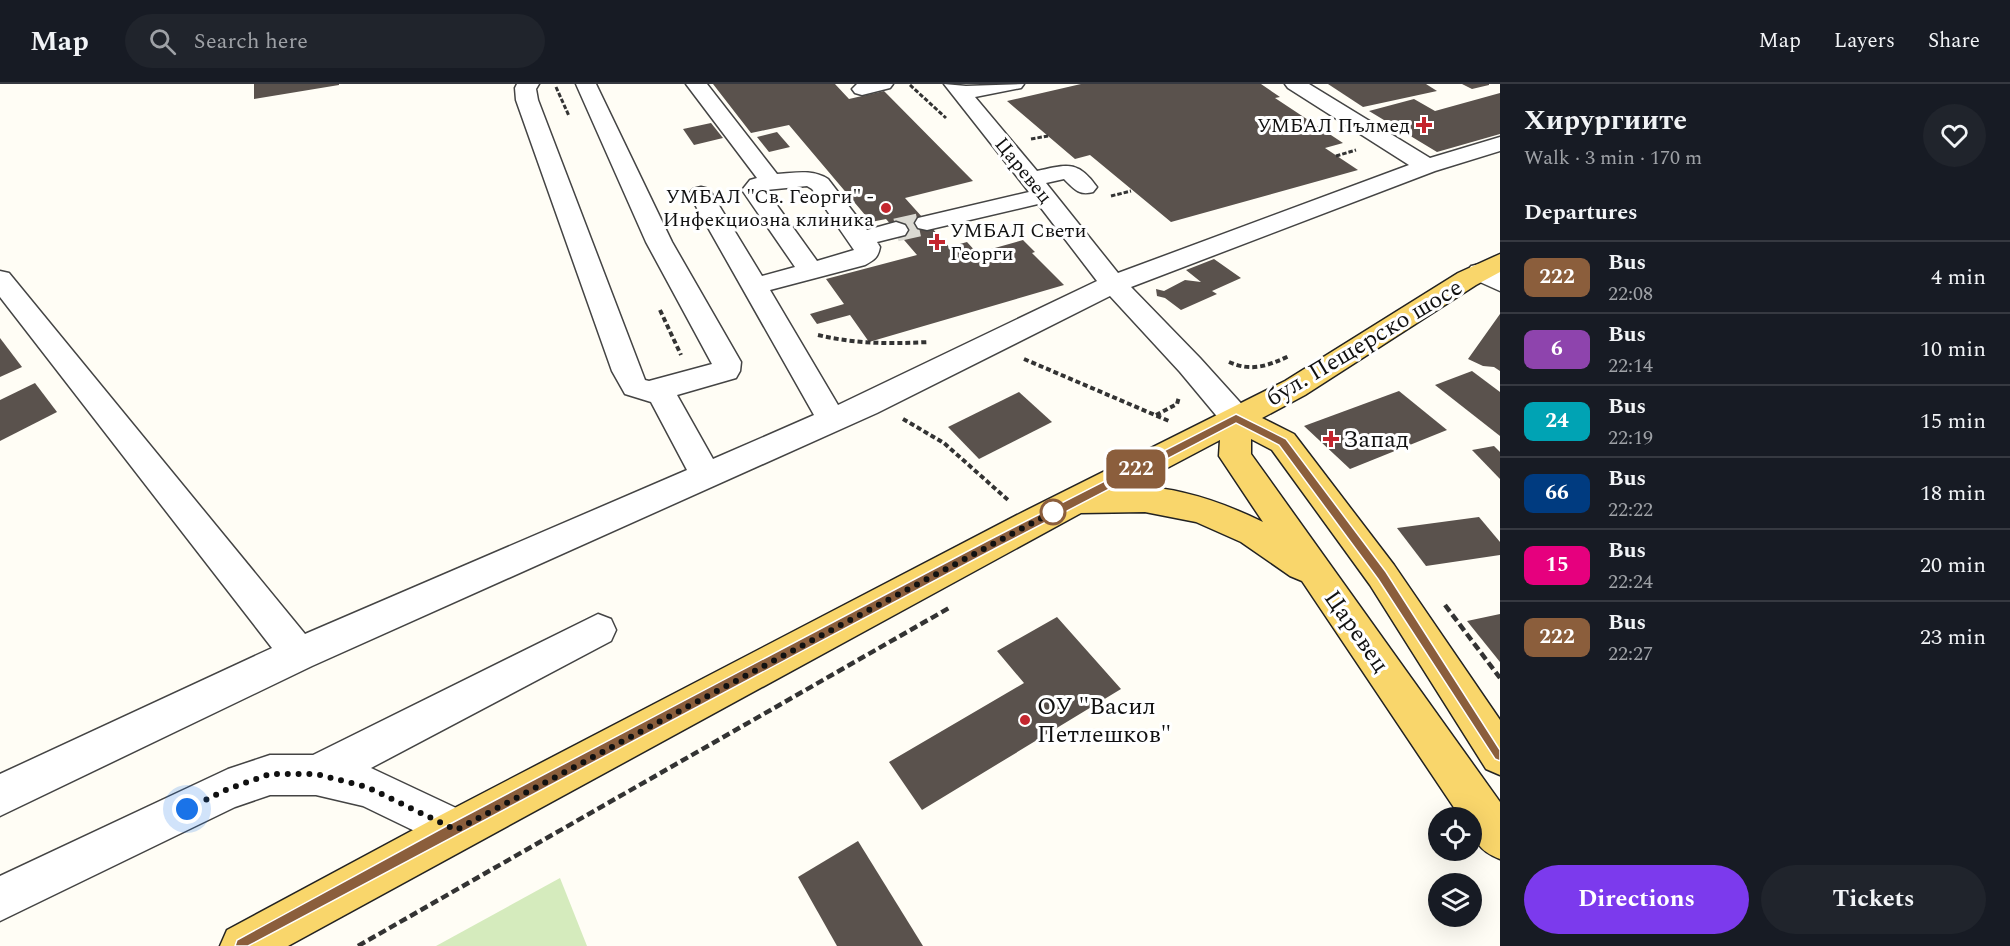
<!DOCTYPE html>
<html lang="en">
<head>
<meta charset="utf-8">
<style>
  body { margin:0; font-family:Spectral,serif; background:#20242c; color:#f1f3f6; height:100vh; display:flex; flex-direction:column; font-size:22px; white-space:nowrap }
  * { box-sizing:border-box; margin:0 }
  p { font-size:20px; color:#9ea1a6 }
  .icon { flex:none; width:33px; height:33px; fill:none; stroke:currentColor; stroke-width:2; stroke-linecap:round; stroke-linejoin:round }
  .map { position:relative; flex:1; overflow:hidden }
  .details { display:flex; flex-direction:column; background:#171b24; width:510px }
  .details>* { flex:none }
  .badge { padding:0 12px; border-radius:9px; font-size:21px; line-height:39px }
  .buttons { position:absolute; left:1428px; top:723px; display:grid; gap:12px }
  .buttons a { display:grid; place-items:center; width:54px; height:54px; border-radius:50%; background:#171b24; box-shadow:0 6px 24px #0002; font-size:30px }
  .you { position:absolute; width:30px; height:30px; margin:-15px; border:4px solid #fff; border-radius:50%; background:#1a73e8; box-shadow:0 0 0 9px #1a73e833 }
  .map>.badge { position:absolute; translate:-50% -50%; box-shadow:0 0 0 3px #fff }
  h2 { padding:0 24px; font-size:22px; line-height:54px }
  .round { display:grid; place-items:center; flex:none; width:63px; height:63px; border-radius:32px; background:#20242c }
  .headline { display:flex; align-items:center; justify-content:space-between; height:102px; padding:0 24px }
  h1 { font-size:28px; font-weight:700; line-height:45px }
  .cta { display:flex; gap:12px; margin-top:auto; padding:12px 24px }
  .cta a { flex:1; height:69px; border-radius:36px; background:#7c3aed; color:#fff; font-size:24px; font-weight:700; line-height:69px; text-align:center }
  .cta a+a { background:#20242c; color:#f1f3f6 }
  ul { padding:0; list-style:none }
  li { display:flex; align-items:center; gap:18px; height:72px; padding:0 24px; border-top:2px solid #363941 }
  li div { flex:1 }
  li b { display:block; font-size:22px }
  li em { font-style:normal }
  li .badge { min-width:66px; font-weight:700; text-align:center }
  header { display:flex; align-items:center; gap:36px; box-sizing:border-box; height:84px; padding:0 30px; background:#171b24; border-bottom:2px solid #363941 }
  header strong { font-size:28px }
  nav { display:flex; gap:33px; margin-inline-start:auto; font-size:21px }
  .search { width:420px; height:54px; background:#20242c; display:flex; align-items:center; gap:15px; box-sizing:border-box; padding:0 21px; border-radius:33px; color:#9ea1a6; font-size:22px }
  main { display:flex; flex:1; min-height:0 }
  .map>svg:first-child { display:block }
</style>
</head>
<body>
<header>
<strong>Map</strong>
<div class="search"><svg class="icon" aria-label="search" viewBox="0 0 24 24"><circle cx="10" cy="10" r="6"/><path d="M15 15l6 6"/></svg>Search here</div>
<nav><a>Map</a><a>Layers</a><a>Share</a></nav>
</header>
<main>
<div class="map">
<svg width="1500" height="862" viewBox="0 0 1500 862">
  <rect width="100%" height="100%" fill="#fffdf5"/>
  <polygon fill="#d5ebbd" points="560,794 587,862 436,862"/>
  <g fill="#5a524d">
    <polygon points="254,0 339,0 339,1 254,15"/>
    <polygon points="713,0 835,0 849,15 884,7 973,97 905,114 949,163 967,158 977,169 1023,156 1035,168 1032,169 1064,201 869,258 850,231 817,240 810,230 844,220 826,195 917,171 886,135 871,138 789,41 751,49"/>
    <polygon points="1081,0 1261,0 1280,13 1275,14 1343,59 1325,64 1358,86 1171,138 1090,71 1075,75 1007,17"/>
    <polygon points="1328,0 1426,0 1437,7 1363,23"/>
    <polygon points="1462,0 1489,0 1489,1 1472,5"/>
    <polygon points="1500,9 1500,50 1437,68 1369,27 1414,15 1435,27"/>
    <polygon points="711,39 723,54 694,61 683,45"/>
    <polygon points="777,48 790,63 769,68 757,53"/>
    <polygon points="1214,175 1241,194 1212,207 1217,210 1181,226 1165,214 1157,212 1156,205 1164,207 1185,196 1201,198 1186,186"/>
    <polygon points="1500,230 1500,287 1494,283 1483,282 1468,275"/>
    <polygon points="0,254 22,283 0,293"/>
    <polygon points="1472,287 1500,308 1500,352 1435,301"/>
    <polygon points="35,299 57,328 0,357 0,316"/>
    <polygon points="1399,307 1447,346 1350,385 1304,342"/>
    <polygon points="1019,308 1052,338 979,375 948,343"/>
    <polygon points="1494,362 1500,368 1500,395 1472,366"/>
    <polygon points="1479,433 1500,458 1500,471 1426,482 1397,444"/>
    <polygon points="1500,530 1500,578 1467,537"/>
    <polygon points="1057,533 1121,605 922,726 889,678 1024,599 997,567"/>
    <polygon points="858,757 923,862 837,862 798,793"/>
  </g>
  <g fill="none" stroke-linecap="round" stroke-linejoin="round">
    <polyline stroke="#dbdad3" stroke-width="23" stroke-dasharray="23 12" stroke-linecap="butt" points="896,146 927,139"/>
    <defs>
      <g id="minor">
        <path d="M517,0H539L536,5L538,16L645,296L649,297L712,280L646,158L576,0H596L672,158L741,278L740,287L736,294L677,311L713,375L814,331L689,110L693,105L701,103L709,105L762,192L795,183L742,106L750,96L757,94L686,0H707L777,90C795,89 812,85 828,95L867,146L896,138L905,141L908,146L905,151L877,158L880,163C878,174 874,176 865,181L770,206L838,321L1097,197L1038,120L927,146L918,144L915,139L918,134L1029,108L944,0L966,2L1024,0L1021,4L975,13L1037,87C1066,81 1077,75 1097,103L1093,108C1079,112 1074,105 1064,95L1046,99L1118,189L1409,81L1288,4L1285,0H1309L1430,74L1500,53V67L1435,87L1131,203L1200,274L1247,326L1251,334L1247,342L1236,345L1225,342L1180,288L1110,212L877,329L312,582L0,732V690L272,564L0,213V187L9,189L305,550L687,386L651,318L625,310L612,287L516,16L515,4ZM807,102L812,105L854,166L817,177L766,106Z"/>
        <polygon points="893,0 890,4 862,11 855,9 852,5 857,0"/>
        <polygon points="1480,180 1500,188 1500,207 1471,194 1467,188 1471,182"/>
        <polygon points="598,530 611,535 616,546 611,557 371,684 471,731 477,746 471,761 456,767 363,722 316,711 270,711 235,723 0,837 0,792 228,685 270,671 313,671"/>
      </g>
      <path id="major" d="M1500,170V188L1476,201L1305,311L1262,334L1294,350L1394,481L1500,636V691L1486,685L1370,501L1272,366L1251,355V370L1500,718V775C1479,767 1472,756 1472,734H1461L1302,497L1290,492L1241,458L1196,438L1145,428L1081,429L288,862H220L227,846L441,731L1021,429L1285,297L1458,189ZM1220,356L1219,372L1263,438C1222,418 1179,403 1133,402Z"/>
    </defs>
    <use href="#minor" stroke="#444" stroke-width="3"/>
    <use href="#major" stroke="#222" stroke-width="3"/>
    <g stroke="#333" stroke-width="3" stroke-dasharray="4.5 2" stroke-linecap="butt">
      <polyline points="910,1 946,34"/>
      <polyline points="556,3 569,32"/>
      <polyline points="1031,55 1048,52"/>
      <polyline points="1336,72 1356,66"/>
      <polyline points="1111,112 1131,107"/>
    </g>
    <g stroke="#333" stroke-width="4" stroke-dasharray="5 3" stroke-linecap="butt">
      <polyline points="660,226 681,271"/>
      <path d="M818,251C856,260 890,260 929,258"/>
      <polyline points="1024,275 1169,337"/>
      <path d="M1229,278C1251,288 1268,282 1289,272"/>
      <polyline points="1156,331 1177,320 1179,313"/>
      <polyline points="903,335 944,359 1008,416"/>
    </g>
    <g stroke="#333" stroke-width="4.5" stroke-dasharray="8 4" stroke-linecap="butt">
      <polyline points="1445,521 1500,594"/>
      <polyline points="358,862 949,524"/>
    </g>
    <use href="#minor" fill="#fff" fill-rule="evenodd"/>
    <use href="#major" fill="#f9d66b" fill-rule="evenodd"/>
  </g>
  <polygon fill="#8b5e3c" stroke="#fff" stroke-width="1.5" points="1236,330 1286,355 1386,488 1500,666 1500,677 1495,675 1378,495 1279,361 1236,339 996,464 248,862 235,862 237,856 450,740 987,457"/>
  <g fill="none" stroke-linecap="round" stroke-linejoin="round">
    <polyline stroke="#111" stroke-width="6" stroke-dasharray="0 10.8" points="187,725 228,705 270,690 316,690 367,703 456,746 1053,428"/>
  </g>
  <g fill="#c4262e" stroke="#fff" stroke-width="2">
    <path d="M1421 32h6v6h6v6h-6v6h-6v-6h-6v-6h6z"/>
    <circle cx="886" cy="124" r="6"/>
    <path d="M934 149h6v6h6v6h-6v6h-6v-6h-6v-6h6z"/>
    <path d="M1328 346h6v6h6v6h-6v6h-6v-6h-6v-6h6z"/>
    <circle cx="1025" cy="636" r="6"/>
  </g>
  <circle fill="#fff" stroke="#8b5e3c" stroke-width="3" cx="1053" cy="428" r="12"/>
  <g text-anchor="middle" stroke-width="6" stroke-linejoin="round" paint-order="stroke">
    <g font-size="20" fill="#111" stroke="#fff" text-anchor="end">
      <text x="1410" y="48">УМБАЛ Пълмед</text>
      <text x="874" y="119">УМБАЛ "Св. Георги" -<tspan x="874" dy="23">Инфекциозна клиника</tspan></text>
      <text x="950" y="153" text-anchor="start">УМБАЛ Свети<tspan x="950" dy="23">Георги</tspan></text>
    </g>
    <g font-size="20" fill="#111" stroke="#fff">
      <text transform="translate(1024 86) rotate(51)" y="7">Царевец</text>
    </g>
    <g font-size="24" fill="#111" stroke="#fff">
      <text transform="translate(1364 258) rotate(-31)" y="8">бул. Пещерско шосе</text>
      <text transform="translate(1357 547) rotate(55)" y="8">Царевец</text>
    </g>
    <g font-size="24" fill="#111" stroke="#fff" text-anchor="start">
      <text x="1343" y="363">Запад</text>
      <text x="1037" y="630">ОУ "Васил<tspan x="1037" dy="28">Петлешков"</tspan></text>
    </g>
  </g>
</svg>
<div class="buttons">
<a><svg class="icon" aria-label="locate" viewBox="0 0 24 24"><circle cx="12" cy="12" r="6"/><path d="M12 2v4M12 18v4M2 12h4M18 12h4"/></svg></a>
<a><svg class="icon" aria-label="layers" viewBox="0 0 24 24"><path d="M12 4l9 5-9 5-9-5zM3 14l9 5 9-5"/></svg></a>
</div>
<div class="you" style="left:187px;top:725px"></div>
<b class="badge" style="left:1136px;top:385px;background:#8b5e3c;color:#fff">222</b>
</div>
<section class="details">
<div class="headline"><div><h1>Хирургиите</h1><p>Walk · 3 min · 170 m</p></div><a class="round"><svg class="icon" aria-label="heart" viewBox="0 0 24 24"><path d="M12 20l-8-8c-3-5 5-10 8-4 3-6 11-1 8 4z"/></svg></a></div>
<h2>Departures</h2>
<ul>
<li><span class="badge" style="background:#8b5e3c;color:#fff">222</span><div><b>Bus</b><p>22:08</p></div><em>4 min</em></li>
<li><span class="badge" style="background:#8e44ad;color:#fff">6</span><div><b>Bus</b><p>22:14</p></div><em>10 min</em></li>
<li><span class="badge" style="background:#00a3b4;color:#fff">24</span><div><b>Bus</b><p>22:19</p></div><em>15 min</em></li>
<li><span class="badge" style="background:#003b80;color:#fff">66</span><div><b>Bus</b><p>22:22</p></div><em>18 min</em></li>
<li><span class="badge" style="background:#e6007e;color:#fff">15</span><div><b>Bus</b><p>22:24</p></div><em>20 min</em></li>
<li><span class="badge" style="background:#8b5e3c;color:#fff">222</span><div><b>Bus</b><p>22:27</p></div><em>23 min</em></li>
</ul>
<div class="cta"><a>Directions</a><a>Tickets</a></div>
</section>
</main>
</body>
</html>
